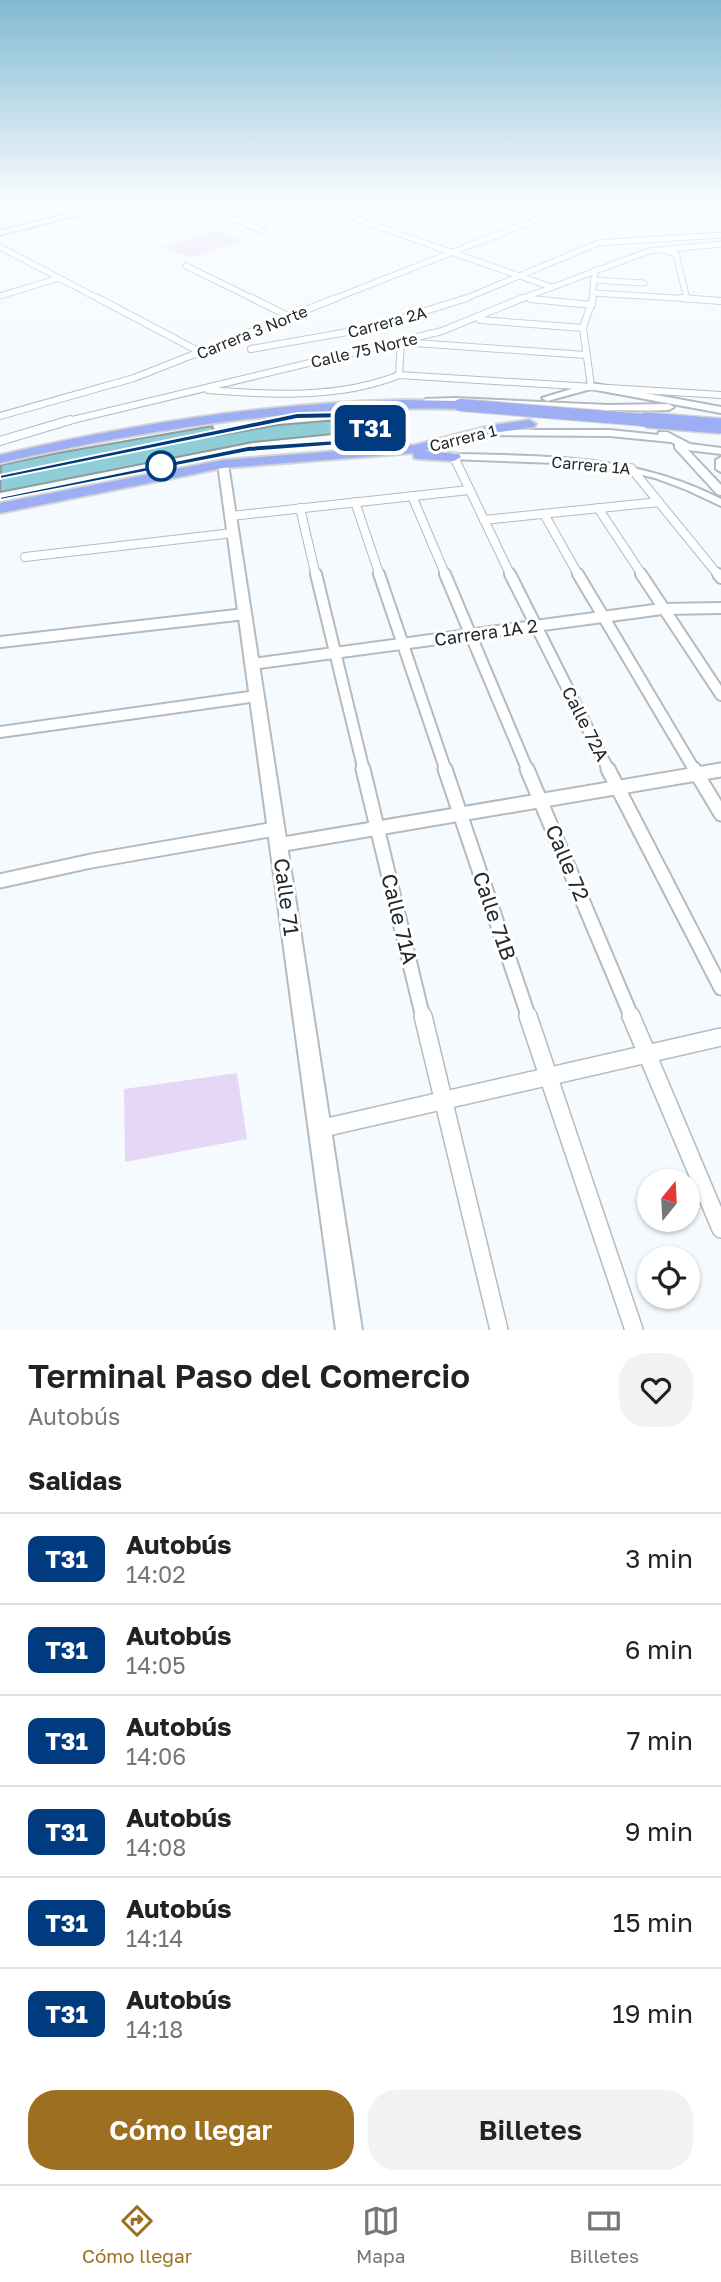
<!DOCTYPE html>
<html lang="es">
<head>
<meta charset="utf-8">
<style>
  body { margin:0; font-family:"Golos Text",sans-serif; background:#f2f2f2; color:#222; height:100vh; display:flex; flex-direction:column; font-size:26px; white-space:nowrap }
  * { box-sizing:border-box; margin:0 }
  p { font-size:23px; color:#767676 }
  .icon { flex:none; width:38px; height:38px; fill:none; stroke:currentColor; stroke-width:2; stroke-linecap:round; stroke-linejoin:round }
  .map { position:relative; height:1330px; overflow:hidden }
  .sheet { display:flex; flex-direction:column; background:#fff; flex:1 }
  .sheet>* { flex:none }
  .badge { padding:0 14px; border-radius:10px; font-size:24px; line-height:46px }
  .needle { width:46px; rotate:18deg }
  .buttons { position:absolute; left:637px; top:1169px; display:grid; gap:14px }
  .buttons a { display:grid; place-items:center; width:63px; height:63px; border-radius:50%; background:#fff; box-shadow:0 2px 5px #0004; font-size:35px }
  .map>.badge { position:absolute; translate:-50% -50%; box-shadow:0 0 0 4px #fff }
  h2 { padding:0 28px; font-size:26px; line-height:63px }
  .round { display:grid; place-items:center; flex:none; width:74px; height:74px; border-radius:28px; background:#f2f2f2 }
  .summary { display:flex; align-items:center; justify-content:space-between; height:119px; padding:0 28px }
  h1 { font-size:33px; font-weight:600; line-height:52px }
  .primary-button { display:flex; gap:14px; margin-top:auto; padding:14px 28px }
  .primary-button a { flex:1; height:80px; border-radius:28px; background:#9d6f20; color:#fff; font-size:28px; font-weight:600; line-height:80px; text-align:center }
  .primary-button a+a { background:#f2f2f2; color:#222 }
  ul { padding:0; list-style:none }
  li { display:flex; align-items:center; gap:21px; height:91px; padding:0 28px; border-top:2px solid #e0e0e0 }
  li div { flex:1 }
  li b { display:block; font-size:26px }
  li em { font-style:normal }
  li .badge { min-width:77px; font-weight:700; text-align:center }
  .tab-bar { display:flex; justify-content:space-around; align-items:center; height:98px; border-top:2px solid #e0e0e0; background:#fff; font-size:19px; color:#767676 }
  .tab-bar a { display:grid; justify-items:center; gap:4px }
  .tab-bar .active { color:#9d6f20 }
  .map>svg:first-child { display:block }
</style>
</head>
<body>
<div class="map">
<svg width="721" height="1330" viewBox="0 0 721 1330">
  <rect width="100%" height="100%" fill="#f5fafe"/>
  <g fill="#e6d7f6">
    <polygon points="216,231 242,241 189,258 163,247"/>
    <polygon points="237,1073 247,1139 125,1162 124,1089"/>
  </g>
  <polygon fill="#8fced7" stroke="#8f9a9c" stroke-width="2" points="338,420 343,433 253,442 0,492 1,465 58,453 212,426 217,436 278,425"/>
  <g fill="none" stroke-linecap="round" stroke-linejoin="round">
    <defs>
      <g id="street-far5">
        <polyline points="194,203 262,230"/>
        <polyline points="311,203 551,287"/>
        <polyline points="464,203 529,223"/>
        <polyline points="0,247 101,300"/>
        <polyline points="663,250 676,254 687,299"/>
        <polyline points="186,266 256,300"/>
        <polyline points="593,280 644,283"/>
        <polyline points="593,293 709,300"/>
        <polyline points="0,296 59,278"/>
        <polyline points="530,299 543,300"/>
        <polyline points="331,300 578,203"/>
        <polyline points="462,300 598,243 721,235"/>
        <polyline points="518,300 649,251 721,244"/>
        <polyline points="592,300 595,270"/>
      </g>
      <g id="street-far4">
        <polyline points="98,298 200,352"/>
        <polyline points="252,298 290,317"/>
        <polyline points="681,298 721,301"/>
        <polyline points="530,299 592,305"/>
        <polyline points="480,320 583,328"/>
        <polyline points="251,349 370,328 467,298"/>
        <polyline points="399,375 401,342 585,355"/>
        <polyline points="591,386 583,328 593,298"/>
        <path d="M208,390C270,395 340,399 399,375L721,395"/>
        <polyline points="0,416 134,378 336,298"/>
        <polyline points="64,422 442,331 523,298"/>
      </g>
      <g id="street-far3">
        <polyline points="0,441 70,420"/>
        <polyline points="454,457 511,576"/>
        <polyline points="631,468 719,576"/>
        <polyline points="412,496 446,576"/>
        <polyline points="355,502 380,576"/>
        <polyline points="300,508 316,576"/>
        <polyline points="598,508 643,576"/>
        <polyline points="544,514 579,576"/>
        <polyline points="231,516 469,490"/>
        <polyline points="484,520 659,502"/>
        <polyline points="25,557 233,533"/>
      </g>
      <g id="street-far2">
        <polyline points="316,574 364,771"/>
        <polyline points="379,574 446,771"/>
        <polyline points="445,574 528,771"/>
        <polyline points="510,574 609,771"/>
        <polyline points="578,574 695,771"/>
        <polyline points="641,574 721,695"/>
        <polyline points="718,574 721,578"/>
        <polyline points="0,642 245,614"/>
        <polyline points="252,664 662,609 721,608"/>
        <polyline points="0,732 257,696"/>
        <polyline points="717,771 721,770"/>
      </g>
      <g id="street-far1">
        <polyline points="363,769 423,1018"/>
        <polyline points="445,769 529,1018"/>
        <polyline points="527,769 632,1018"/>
        <polyline points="608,769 721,988"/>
        <polyline points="694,769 721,814"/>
        <polyline points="278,845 721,770"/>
        <polyline points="0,881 91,861 275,829"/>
      </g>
      <g id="street">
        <polyline points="423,1016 499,1330"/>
        <polyline points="528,1016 634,1330"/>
        <polyline points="631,1016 721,1229"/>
        <polyline points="319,1129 721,1037"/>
      </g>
      <g id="secondary">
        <polygon points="111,203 123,203 0,235 0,231"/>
        <polygon points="591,383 721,407 721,413 591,389 547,401 542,398"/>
        <path d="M456,398L608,405L669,404L674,407L669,410C588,413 507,402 426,405L421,402L426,399Z"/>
        <polygon points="478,430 610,430 658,435 659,432 667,432 690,444 721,448 721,454 688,450 721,485 721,495 717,494 675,448 675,444 671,442 610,436 474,435 473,433"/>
        <path d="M454,454C548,456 635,455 721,499V506L687,490L655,478L626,471L557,463L450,459L449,457Z"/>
        <polygon points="721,457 721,472 716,469 716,460"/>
        <polygon points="223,461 228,464 362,1330 336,1330 218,464"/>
      </g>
      <g id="highway">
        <path d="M402,400L460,401L467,405L460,409C303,405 152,428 0,463V455C133,424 265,403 402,400Z"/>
        <polygon points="529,420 536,424 534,427 494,433 424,451 459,454 461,457 454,461 419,459 414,458 413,453 223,468 0,513 0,503 223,460 415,445 494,425"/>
      </g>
    </defs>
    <use href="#street-far5" stroke="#b3bbc1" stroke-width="7"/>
    <use href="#street-far4" stroke="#b3bbc1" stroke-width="8"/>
    <use href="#street-far3" stroke="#b3bbc1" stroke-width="10"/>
    <use href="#street-far2" stroke="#b3bbc1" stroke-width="14"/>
    <use href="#street-far1" stroke="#b3bbc1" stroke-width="17"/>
    <use href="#street" stroke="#b3bbc1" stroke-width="20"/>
    <use href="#secondary" stroke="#b3bbc1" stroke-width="4"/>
    <use href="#highway" stroke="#d3d4d4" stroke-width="4"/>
    <use href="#street-far5" stroke="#fff" stroke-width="5"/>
    <use href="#street-far4" stroke="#fff" stroke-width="6"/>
    <use href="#street-far3" stroke="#fff" stroke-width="8"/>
    <use href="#street-far2" stroke="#fff" stroke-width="10"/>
    <use href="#street-far1" stroke="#fff" stroke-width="13"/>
    <use href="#street" stroke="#fff" stroke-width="17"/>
    <use href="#secondary" fill="#fff" fill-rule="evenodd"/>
    <use href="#highway" fill="#9eaef4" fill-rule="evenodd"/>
    <defs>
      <polyline id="highway-bridge-far1" points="460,405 668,422"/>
      <polyline id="highway-bridge" points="646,420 721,426"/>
    </defs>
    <use href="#highway-bridge-far1" stroke="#d3d4d4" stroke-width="14" stroke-linecap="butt"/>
    <use href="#highway-bridge" stroke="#d3d4d4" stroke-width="18" stroke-linecap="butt"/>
    <use href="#highway-bridge-far1" stroke="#9eaef4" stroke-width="12"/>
    <use href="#highway-bridge" stroke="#9eaef4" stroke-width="15"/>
  </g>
  <linearGradient id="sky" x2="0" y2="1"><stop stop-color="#81b9d2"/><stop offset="0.52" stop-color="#fafdff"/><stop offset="1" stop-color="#fafdff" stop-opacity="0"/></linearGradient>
  <rect width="721" height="390" fill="url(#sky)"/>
  <polygon fill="#003b80" stroke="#fff" stroke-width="2" points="349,412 368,419 375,430 370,438 354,444 248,452 0,500 0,497 248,446 352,439 366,430 361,423 348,418 297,419 0,479 0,475 297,413"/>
  <circle fill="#fff" stroke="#003b80" stroke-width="3.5" cx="161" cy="466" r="14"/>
  <g text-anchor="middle" stroke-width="6" stroke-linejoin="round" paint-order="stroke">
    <g font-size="16" fill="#25282a" stroke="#fff">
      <text transform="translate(387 322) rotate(-15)" y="6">Carrera 2A</text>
      <text transform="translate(252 332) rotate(-22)" y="6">Carrera 3 Norte</text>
      <text transform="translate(364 350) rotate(-13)" y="6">Calle 75 Norte</text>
      <text transform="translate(463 438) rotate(-14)" y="6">Carrera 1</text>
      <text transform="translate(591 465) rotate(5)" y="6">Carrera 1A</text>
    </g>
    <g font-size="18" fill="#25282a" stroke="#fff">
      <text transform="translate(486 633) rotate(-8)" y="6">Carrera 1A 2</text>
      <text transform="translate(585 724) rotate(63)" y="6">Calle 72A</text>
    </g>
    <g font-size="21" fill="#25282a" stroke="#fff">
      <text transform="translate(567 863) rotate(67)" y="7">Calle 72</text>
      <text transform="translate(286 897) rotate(82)" y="7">Calle 71</text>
      <text transform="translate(494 916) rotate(71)" y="7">Calle 71B</text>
      <text transform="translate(399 919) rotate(76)" y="7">Calle 71A</text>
    </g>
  </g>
</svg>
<div class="buttons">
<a><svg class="needle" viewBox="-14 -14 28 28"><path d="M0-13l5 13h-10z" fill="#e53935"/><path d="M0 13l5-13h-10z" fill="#767676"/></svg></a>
<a><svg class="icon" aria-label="locate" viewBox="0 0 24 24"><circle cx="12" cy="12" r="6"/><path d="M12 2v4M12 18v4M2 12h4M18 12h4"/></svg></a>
</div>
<b class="badge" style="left:370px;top:428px;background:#003b80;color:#fff">T31</b>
</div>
<section class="sheet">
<div class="summary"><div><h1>Terminal Paso del Comercio</h1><p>Autobús</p></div><a class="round"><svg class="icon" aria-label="heart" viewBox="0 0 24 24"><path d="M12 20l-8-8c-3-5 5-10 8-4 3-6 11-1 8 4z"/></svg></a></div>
<h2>Salidas</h2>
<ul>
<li><span class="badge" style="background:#003b80;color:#fff">T31</span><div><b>Autobús</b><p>14:02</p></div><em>3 min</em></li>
<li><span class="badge" style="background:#003b80;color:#fff">T31</span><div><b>Autobús</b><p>14:05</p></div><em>6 min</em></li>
<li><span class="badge" style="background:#003b80;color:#fff">T31</span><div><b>Autobús</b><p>14:06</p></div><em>7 min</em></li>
<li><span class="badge" style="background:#003b80;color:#fff">T31</span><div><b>Autobús</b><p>14:08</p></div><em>9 min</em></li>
<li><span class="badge" style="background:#003b80;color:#fff">T31</span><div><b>Autobús</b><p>14:14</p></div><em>15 min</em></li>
<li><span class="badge" style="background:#003b80;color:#fff">T31</span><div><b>Autobús</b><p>14:18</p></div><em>19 min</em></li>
</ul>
<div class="primary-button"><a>Cómo llegar</a><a>Billetes</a></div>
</section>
<nav class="tab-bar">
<a class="active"><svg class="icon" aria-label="directions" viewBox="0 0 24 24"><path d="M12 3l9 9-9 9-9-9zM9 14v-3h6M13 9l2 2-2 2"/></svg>Cómo llegar</a>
<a><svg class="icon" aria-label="map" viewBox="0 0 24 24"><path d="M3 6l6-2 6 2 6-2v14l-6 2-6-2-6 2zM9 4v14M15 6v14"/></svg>Mapa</a>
<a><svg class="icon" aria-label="tickets" viewBox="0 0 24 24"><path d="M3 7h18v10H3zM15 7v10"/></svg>Billetes</a>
</nav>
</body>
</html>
